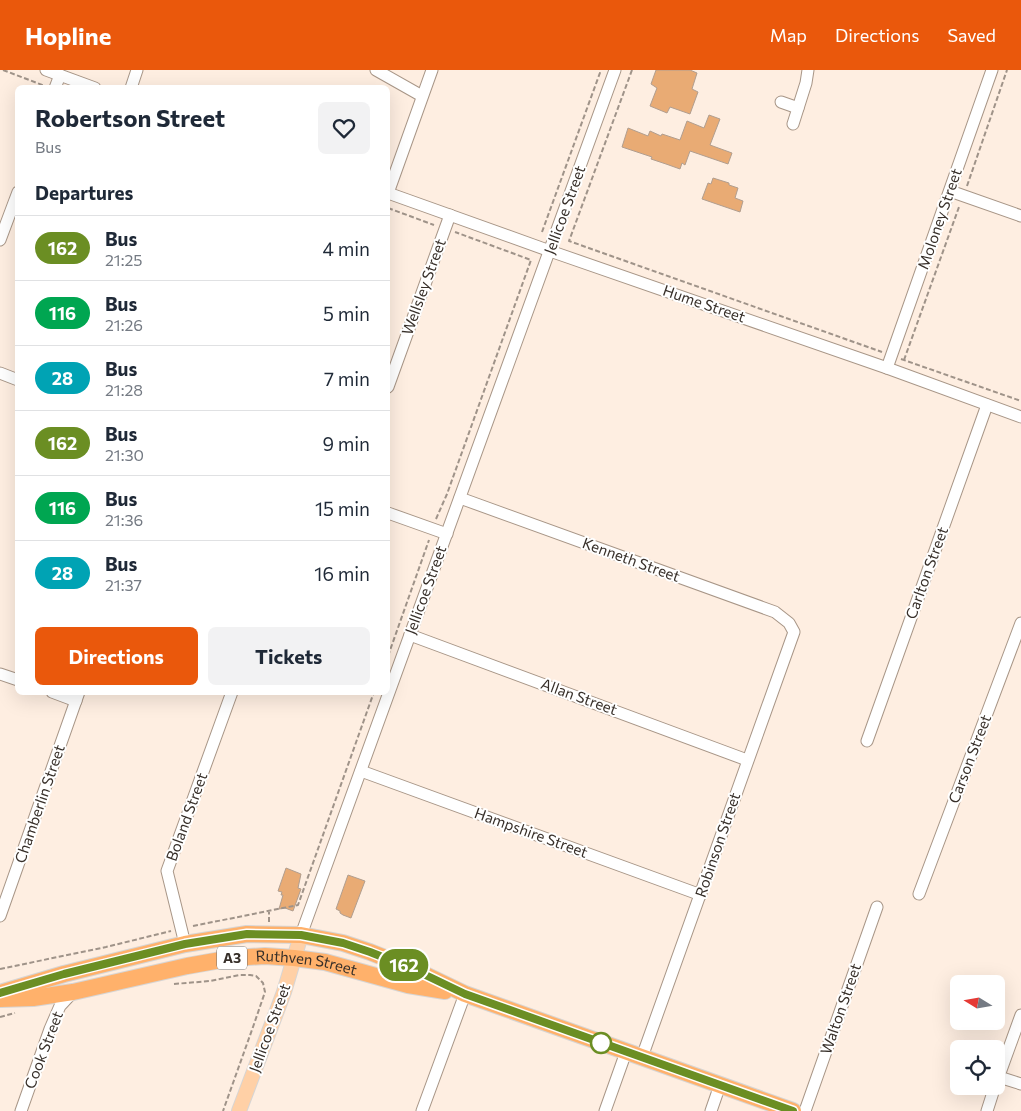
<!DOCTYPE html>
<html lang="en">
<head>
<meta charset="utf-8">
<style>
  body { margin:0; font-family:Commissioner,sans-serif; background:#f2f2f3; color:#1f2937; height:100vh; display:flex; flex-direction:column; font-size:19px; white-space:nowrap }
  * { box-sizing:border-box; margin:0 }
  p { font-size:16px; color:#747a83 }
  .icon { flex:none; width:28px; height:28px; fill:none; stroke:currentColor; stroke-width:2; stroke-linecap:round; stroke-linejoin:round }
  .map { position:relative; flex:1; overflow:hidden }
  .drawer { position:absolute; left:15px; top:15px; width:375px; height:610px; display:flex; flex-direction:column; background:#fff; border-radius:8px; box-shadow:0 5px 20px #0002 }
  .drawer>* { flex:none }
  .badge { padding:0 10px; border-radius:16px; font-size:18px; line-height:32px }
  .needle { width:32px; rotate:281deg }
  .fabs { position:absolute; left:950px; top:905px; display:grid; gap:10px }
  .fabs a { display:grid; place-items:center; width:55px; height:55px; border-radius:8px; background:#fff; box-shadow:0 5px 20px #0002; font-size:25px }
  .map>.badge { position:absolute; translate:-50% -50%; box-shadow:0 0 0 2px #fff }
  h2 { padding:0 20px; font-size:19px; line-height:45px }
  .round { display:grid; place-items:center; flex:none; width:52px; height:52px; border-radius:8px; background:#f2f2f3 }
  .summary { display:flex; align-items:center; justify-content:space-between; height:85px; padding:0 20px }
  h1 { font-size:24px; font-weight:700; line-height:38px }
  .button { display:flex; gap:10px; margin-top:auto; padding:10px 20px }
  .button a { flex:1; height:58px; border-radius:8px; background:#ea580c; color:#fff; font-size:20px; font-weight:700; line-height:58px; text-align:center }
  .button a+a { background:#f2f2f3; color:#1f2937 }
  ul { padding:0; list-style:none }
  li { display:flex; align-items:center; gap:15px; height:65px; padding:0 20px; border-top:1px solid #e0e1e3 }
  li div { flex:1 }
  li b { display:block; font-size:19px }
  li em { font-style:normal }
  li .badge { min-width:55px; font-weight:700; text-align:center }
  header { display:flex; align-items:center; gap:30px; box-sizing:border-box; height:70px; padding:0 25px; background:#ea580c; color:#fff }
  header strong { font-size:24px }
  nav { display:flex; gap:28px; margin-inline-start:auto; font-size:18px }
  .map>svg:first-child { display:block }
</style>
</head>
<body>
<header>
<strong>Hopline</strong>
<nav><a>Map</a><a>Directions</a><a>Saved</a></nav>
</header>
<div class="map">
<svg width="1021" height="1041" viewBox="0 0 1021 1041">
  <rect width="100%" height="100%" fill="#feeee1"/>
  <g fill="#e9ab74" stroke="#b19e8f">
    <polygon points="656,0 690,0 697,3 692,19 698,22 690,44 670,37 667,43 650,36 657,18 651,14"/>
    <polygon points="709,45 720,49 710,75 732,83 728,94 690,81 685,95 682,93 680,99 666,94 651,89 652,87 622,77 628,58 648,66 650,61 661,66 662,64 680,70 687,51 704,58"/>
    <polygon points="713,108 729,113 729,115 738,118 735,128 743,131 740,142 702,129 708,113 711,114"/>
    <polygon points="286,798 301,804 298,818 301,819 293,841 285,838 279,839 283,825 281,825 282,822 278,821"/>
    <polygon points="348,805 365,811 351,848 343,845 340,843 340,841 336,839"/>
  </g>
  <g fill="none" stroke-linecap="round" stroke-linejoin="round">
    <defs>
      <g id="minor">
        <polyline points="46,0 95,18"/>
        <polyline points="376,0 422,26"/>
        <polyline points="55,18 60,5"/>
        <polyline points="131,18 137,0"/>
        <polyline points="781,32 798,38"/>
        <polyline points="793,54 806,13 808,0"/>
        <polyline points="950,121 1021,146"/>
        <polyline points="388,123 550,181 887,298 1021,347"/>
        <polyline points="388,123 432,0"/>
        <polyline points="0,170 18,122"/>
        <polyline points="887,298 992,0"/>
        <polyline points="0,303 18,310"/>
        <polyline points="388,317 450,145"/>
        <polyline points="460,428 775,542 789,553 794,562 642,987"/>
        <polyline points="388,443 447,464"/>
        <polyline points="410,565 747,690"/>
        <polyline points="0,604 18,610"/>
        <polyline points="52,622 76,631"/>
        <polyline points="867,671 987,335"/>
        <polyline points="361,701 701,825"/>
        <polyline points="919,824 1021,553"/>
        <polyline points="0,846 79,622"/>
        <polyline points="301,865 615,0"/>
        <polyline points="185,874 167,801 232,622"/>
        <polyline points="999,1007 1021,1014"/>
        <polyline points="996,1014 1021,945"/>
        <polyline points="21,1041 50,959 60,936 73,922"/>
        <polyline points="422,1041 465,924"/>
        <polyline points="605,1041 626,982"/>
        <polyline points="711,1041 720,1015"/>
        <polyline points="805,1041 877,837"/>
        <polyline points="987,1041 995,1016"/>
      </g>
      <polyline id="major" points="239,1041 284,922 301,865"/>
      <g id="highway">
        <polyline points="0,923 64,904 185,874 247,864 301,865 343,873 370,882 413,899 465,924 793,1041"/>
        <path id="s1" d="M0,929L33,928L73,922L187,896L232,888L265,886L294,888L325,892L408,915L445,921"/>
      </g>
    </defs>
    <use href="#minor" stroke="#a89687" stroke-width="13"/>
    <use href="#major" stroke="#d7d5d4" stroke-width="16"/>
    <use href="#highway" stroke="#d7d5d4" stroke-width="18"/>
    <g stroke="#9f9389" stroke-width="2" stroke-dasharray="5 2.5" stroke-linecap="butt">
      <polyline points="3,0 45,16"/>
      <polyline points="632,0 569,171 882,282"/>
      <polyline points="967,116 1007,0"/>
      <polyline points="388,138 434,155"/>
      <polyline points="542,162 601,0"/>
      <polyline points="901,289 1021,331"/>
      <polyline points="904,290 959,137"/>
      <polyline points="436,449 447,424 531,190 455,162"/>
      <polyline points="388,586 429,470"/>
      <polyline points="269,852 269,842"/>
      <polyline points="193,856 298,835 374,622"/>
      <polyline points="0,899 106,877 171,861"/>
      <polyline points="174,914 210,911 239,905 250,905 256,906 263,913 265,922 253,957 223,1041"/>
      <polyline points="0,947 15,943"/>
    </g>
    <use href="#minor" stroke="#fff" stroke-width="11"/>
    <use href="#major" stroke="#ffd0a6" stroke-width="14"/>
    <use href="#highway" stroke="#ffb16b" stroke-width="16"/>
  </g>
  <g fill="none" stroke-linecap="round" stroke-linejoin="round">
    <defs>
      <polyline id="line" points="0,923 64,904 185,874 247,864 301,865 343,873 370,882 413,899 465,924 793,1041"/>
    </defs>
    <use href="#line" stroke="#fff" stroke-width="11"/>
    <use href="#line" stroke="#6b8e23" stroke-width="8"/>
  </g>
  <circle fill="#fff" stroke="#6b8e23" stroke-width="2.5" cx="601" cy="973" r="10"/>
  <g text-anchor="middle" stroke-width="4" stroke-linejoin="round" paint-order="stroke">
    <rect fill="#fff" stroke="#736d69" stroke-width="1" x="217" y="876.5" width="30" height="23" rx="4"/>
    <g font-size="14" font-weight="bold" fill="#372f29">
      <text x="232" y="893">A3</text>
    </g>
    <g font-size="15" fill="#372f29" stroke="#fff">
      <text transform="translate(565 140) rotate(-70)" y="5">Jellicoe Street</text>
      <text transform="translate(940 149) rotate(-71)" y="5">Moloney Street</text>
      <text transform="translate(424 217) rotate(-70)" y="5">Wellsley Street</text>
      <text transform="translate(704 234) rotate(19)" y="5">Hume Street</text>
      <text transform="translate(631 490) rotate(20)" y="5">Kenneth Street</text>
      <text transform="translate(927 503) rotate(-70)" y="5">Carlton Street</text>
      <text transform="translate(426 520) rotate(-70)" y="5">Jellicoe Street</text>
      <text transform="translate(579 627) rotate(20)" y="5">Allan Street</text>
      <text transform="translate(970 689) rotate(-69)" y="5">Carson Street</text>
      <text transform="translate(40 734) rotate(-71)" y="5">Chamberlin Street</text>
      <text transform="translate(187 747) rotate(-70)" y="5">Boland Street</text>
      <text transform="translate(531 763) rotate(20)" y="5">Hampshire Street</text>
      <text transform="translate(718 775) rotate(-71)" y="5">Robinson Street</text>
      <text dy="5" stroke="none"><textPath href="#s1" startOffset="311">Ruthven Street</textPath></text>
      <text transform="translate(841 939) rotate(-71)" y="5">Walton Street</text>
      <text transform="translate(270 958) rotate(-70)" y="5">Jellicoe Street</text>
      <text transform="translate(44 980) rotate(-69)" y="5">Cook Street</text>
    </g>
  </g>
</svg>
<div class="fabs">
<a><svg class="needle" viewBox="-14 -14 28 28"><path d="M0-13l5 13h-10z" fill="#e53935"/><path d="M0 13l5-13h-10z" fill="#747a83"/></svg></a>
<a><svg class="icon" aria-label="locate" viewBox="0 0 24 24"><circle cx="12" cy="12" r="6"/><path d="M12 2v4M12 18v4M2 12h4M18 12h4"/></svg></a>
</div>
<b class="badge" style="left:404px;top:895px;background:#6b8e23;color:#fff">162</b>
<section class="drawer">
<div class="summary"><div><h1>Robertson Street</h1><p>Bus</p></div><a class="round"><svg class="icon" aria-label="heart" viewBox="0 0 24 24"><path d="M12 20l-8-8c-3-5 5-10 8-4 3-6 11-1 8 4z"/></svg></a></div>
<h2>Departures</h2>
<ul>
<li><span class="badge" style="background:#6b8e23;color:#fff">162</span><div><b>Bus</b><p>21:25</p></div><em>4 min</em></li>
<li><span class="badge" style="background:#00a651;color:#fff">116</span><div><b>Bus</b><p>21:26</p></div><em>5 min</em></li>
<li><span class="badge" style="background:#00a3b4;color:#fff">28</span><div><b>Bus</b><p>21:28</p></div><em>7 min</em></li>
<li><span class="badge" style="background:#6b8e23;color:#fff">162</span><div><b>Bus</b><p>21:30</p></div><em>9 min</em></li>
<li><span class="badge" style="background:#00a651;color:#fff">116</span><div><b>Bus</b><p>21:36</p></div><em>15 min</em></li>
<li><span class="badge" style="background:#00a3b4;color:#fff">28</span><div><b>Bus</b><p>21:37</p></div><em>16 min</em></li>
</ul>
<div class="button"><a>Directions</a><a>Tickets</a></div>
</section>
</div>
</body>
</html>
